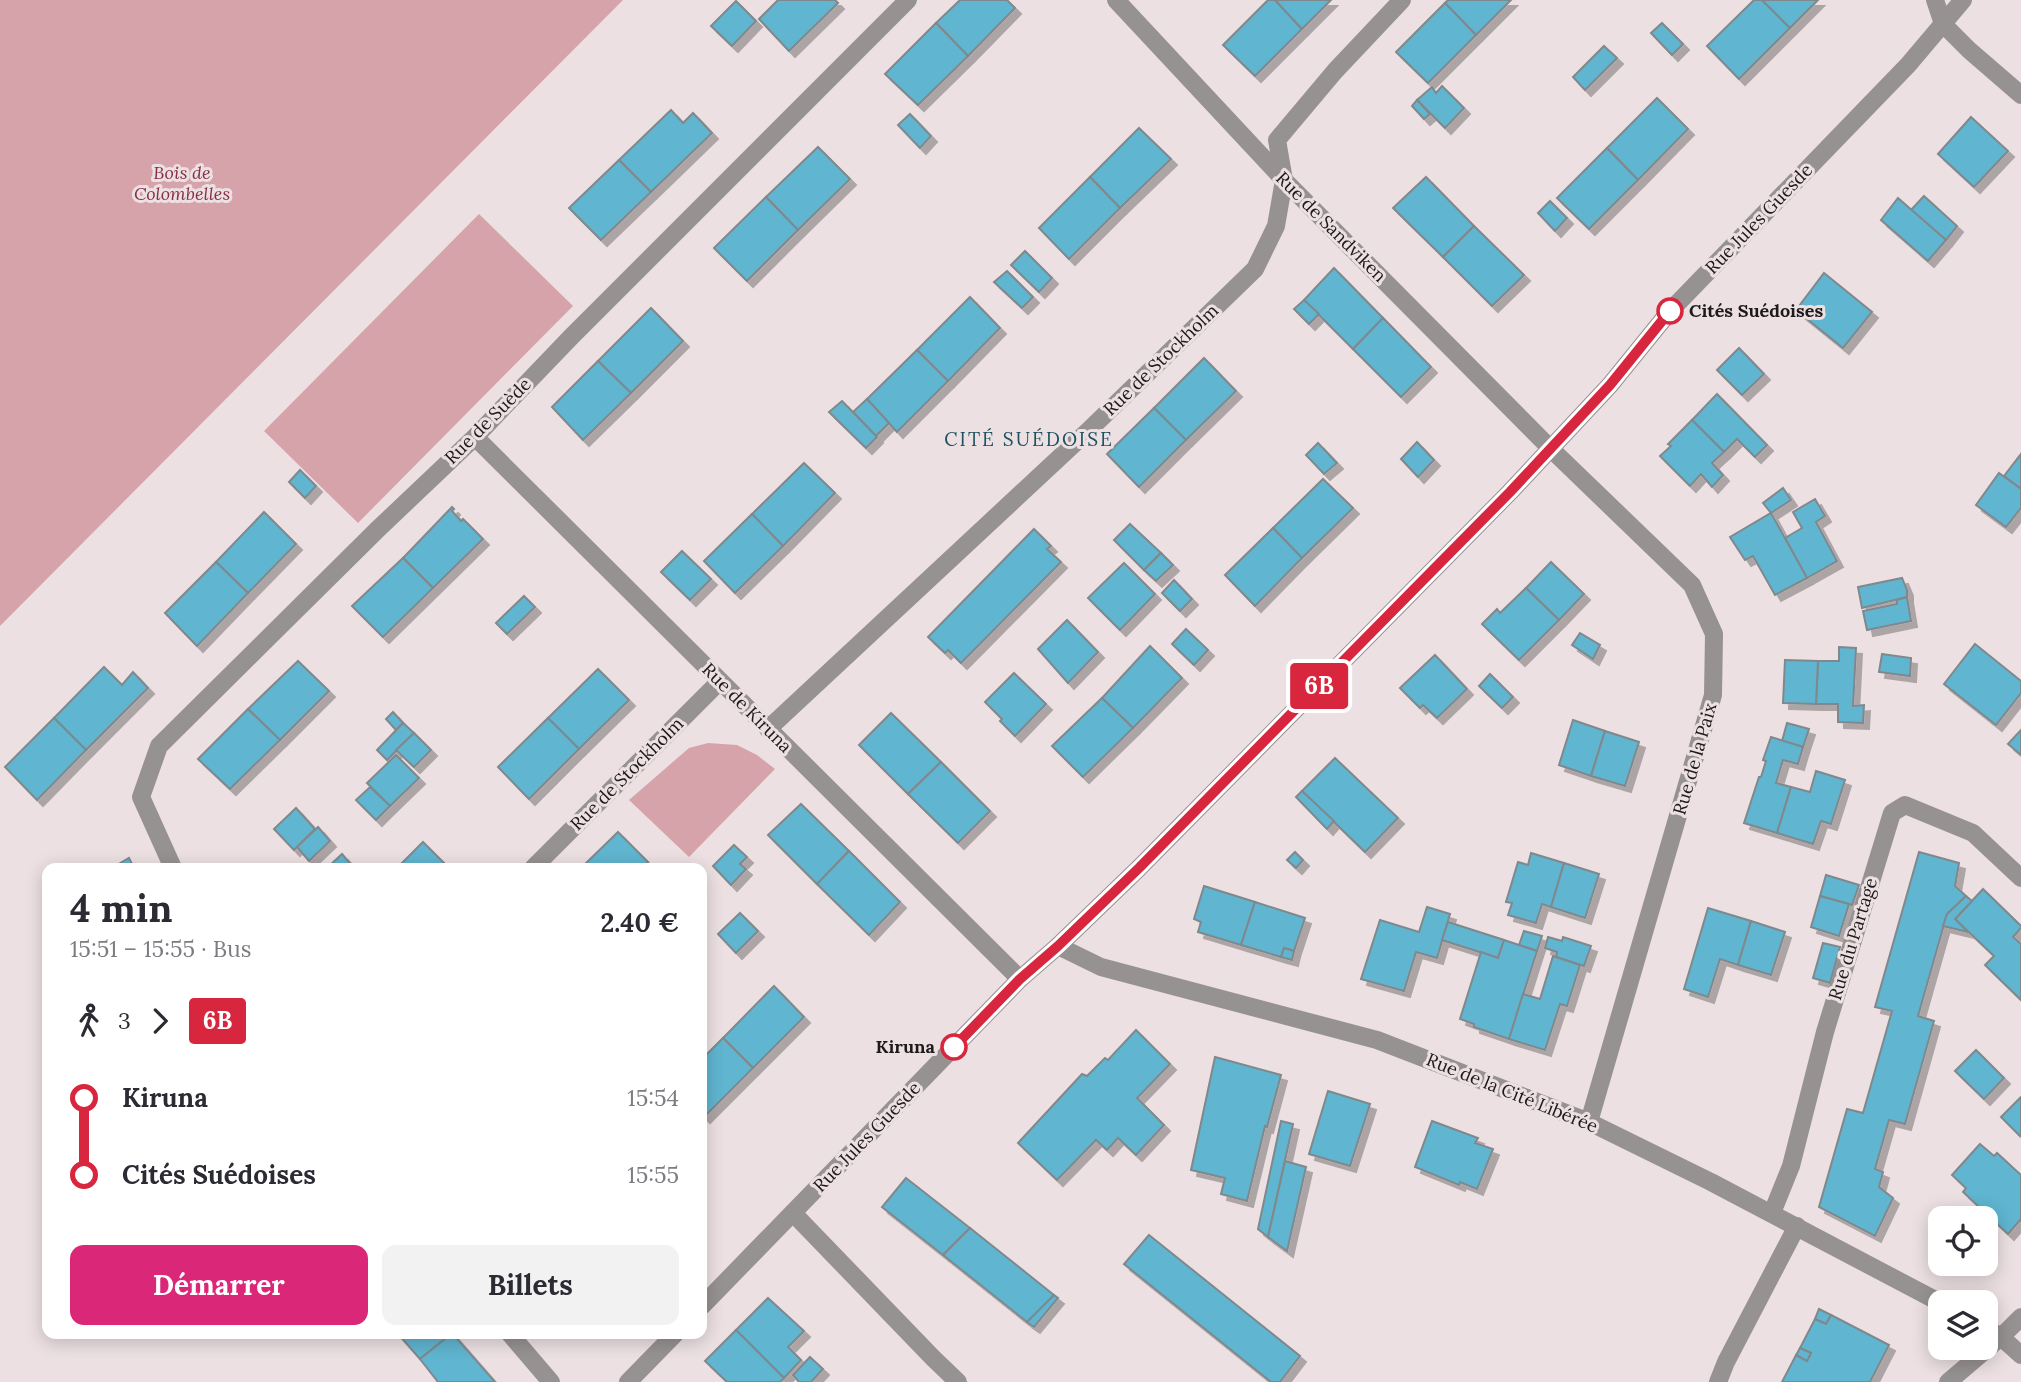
<!DOCTYPE html>
<html lang="fr">
<head>
<meta charset="utf-8">
<style>
  body { margin:0; font-family:Lora,serif; background:#f2f2f3; color:#2b2b33; height:100vh; display:flex; flex-direction:column; font-size:26px; white-space:nowrap }
  * { box-sizing:border-box; margin:0 }
  p { font-size:23px; color:#7c7c81 }
  .icon { flex:none; width:38px; height:38px; fill:none; stroke:currentColor; stroke-width:2; stroke-linecap:round; stroke-linejoin:round }
  .map { position:relative; flex:1; overflow:hidden }
  .drawer { position:absolute; left:42px; top:863px; width:665px; height:476px; display:flex; flex-direction:column; background:#fff; border-radius:14px; box-shadow:0 4px 18px #0003 }
  .drawer>* { flex:none }
  .badge { padding:0 14px; border-radius:5px; font-size:24px; line-height:46px }
  .tools { position:absolute; left:1928px; top:1206px; display:grid; gap:14px }
  .tools a { display:grid; place-items:center; width:70px; height:70px; border-radius:14px; background:#fff; box-shadow:0 4px 18px #0003; font-size:35px }
  .map>.badge { position:absolute; translate:-50% -50%; box-shadow:0 0 0 4px #fff }
  .legs { display:flex; align-items:center; gap:10px; height:77px; padding:0 28px; font-size:23px }
  .legs p { margin-inline-start:auto }
  .head { display:flex; align-items:center; justify-content:space-between; height:119px; padding:0 28px }
  h1 { font-size:38px; font-weight:700; line-height:52px }
  .action { display:flex; gap:14px; margin-top:auto; padding:14px 28px }
  .action a { flex:1; height:80px; border-radius:14px; background:#db2777; color:#fff; font-size:28px; font-weight:700; line-height:80px; text-align:center }
  .action a+a { background:#f2f2f3; color:#2b2b33 }
  ul { padding:0 28px; list-style:none }
  li { display:flex; align-items:center; gap:24px; height:77px; font-size:26px }
  li i { display:grid; place-items:center; width:10px; height:100%; margin:0 9px; background:currentColor }
  li i::after { content:''; width:18px; height:18px; margin:-9px; border:5px solid; border-radius:50%; background:#fff }
  li p { margin-inline-start:auto }
  li:first-child i { background:linear-gradient(#0000 50%,currentColor 0) }
  li:last-child i { background:linear-gradient(currentColor 50%,#0000 0) }
  .map>svg:first-child { display:block }
</style>
</head>
<body>
<div class="map">
<svg width="2021" height="1382" viewBox="0 0 2021 1382">
  <defs>
    <filter id="shadow"><feDropShadow dx="6" dy="6" stdDeviation="0" flood-color="#0004"/></filter>
  </defs>
  <rect width="100%" height="100%" fill="#ece0e2"/>
  <g fill="#d7a3ab">
    <polygon points="0,0 623,0 0,626"/>
    <polygon points="479,214 573,306 358,523 264,431"/>
    <polygon points="708,743 737,745 757,755 775,769 689,857 629,800 689,748"/>
  </g>
  <g fill="#61b5d0" stroke="#7f898d" stroke-width="2" filter="url(#shadow)">
    <polygon points="778,0 835,0 838,3 789,51 759,19"/>
    <polygon points="960,0 1007,0 1015,8 968,56 936,23"/>
    <polygon points="1268,0 1275,0 1302,29 1255,76 1223,45"/>
    <polygon points="1275,0 1331,0 1302,29"/>
    <polygon points="1448,0 1511,0 1476,35 1445,3"/>
    <polygon points="1754,0 1762,0 1790,28 1739,79 1707,46"/>
    <polygon points="1762,0 1818,0 1790,28"/>
    <polygon points="736,1 756,21 732,46 711,26"/>
    <polygon points="1445,3 1476,35 1428,83 1396,52"/>
    <polygon points="936,23 968,56 918,105 885,74"/>
    <polygon points="1662,23 1683,44 1672,55 1651,33"/>
    <polygon points="1604,46 1617,58 1585,90 1573,77"/>
    <polygon points="1442,86 1464,108 1445,128 1417,100 1432,87 1436,93"/>
    <polygon points="1657,98 1688,129 1638,180 1607,148"/>
    <polygon points="1417,100 1430,114 1424,119 1412,106"/>
    <polygon points="671,110 683,123 693,113 712,133 651,192 619,160"/>
    <polygon points="910,114 931,136 920,148 898,125"/>
    <polygon points="1971,117 2008,151 1974,187 1938,154"/>
    <polygon points="1139,128 1171,159 1120,208 1090,177"/>
    <polygon points="818,147 850,179 798,230 766,197"/>
    <polygon points="1607,148 1638,180 1589,229 1557,198"/>
    <polygon points="619,160 651,192 601,240 569,208"/>
    <polygon points="1090,177 1120,208 1069,259 1039,228"/>
    <polygon points="1426,177 1474,226 1443,257 1393,208"/>
    <polygon points="1924,196 1957,226 1946,240 1911,210"/>
    <polygon points="766,197 798,230 747,281 714,248"/>
    <polygon points="1898,198 1946,240 1928,261 1881,220"/>
    <polygon points="1550,201 1567,218 1555,231 1538,213"/>
    <polygon points="1474,226 1524,275 1492,306 1443,257"/>
    <polygon points="1025,251 1052,278 1039,292 1011,265"/>
    <polygon points="1334,268 1383,318 1353,349 1304,300"/>
    <polygon points="1007,271 1033,297 1022,308 994,282"/>
    <polygon points="1824,273 1872,312 1843,348 1796,310"/>
    <polygon points="970,297 1000,328 948,381 917,350"/>
    <polygon points="1304,300 1319,314 1309,324 1294,309"/>
    <polygon points="651,308 683,341 631,393 598,361"/>
    <polygon points="1383,318 1431,367 1401,397 1353,349"/>
    <polygon points="1739,348 1764,374 1742,395 1717,370"/>
    <polygon points="917,350 948,381 897,432 867,399"/>
    <polygon points="1204,358 1236,391 1186,440 1154,408"/>
    <polygon points="598,361 631,393 583,440 552,407"/>
    <polygon points="1717,394 1767,445 1755,457 1737,439 1724,452 1692,420"/>
    <polygon points="867,399 889,423 876,436 853,412"/>
    <polygon points="842,401 877,437 866,448 829,412"/>
    <polygon points="1154,408 1186,440 1139,487 1107,454"/>
    <polygon points="1692,420 1724,452 1712,463 1723,475 1712,487 1701,474 1690,486 1660,456 1671,446 1668,444"/>
    <polygon points="1417,442 1434,460 1418,477 1401,459"/>
    <polygon points="1318,443 1337,463 1324,474 1306,455"/>
    <polygon points="2021,454 2021,489 2004,476"/>
    <polygon points="804,463 835,493 783,546 752,514"/>
    <polygon points="300,470 316,486 305,498 289,482"/>
    <polygon points="1999,473 2021,489 2021,508 2006,527 1976,505"/>
    <polygon points="1323,479 1353,508 1302,558 1273,528"/>
    <polygon points="1783,488 1791,500 1771,513 1763,503"/>
    <polygon points="1815,499 1825,516 1816,522 1837,561 1807,578 1785,538 1802,528 1793,512"/>
    <polygon points="452,507 454,509 452,511 461,521 463,519 483,539 433,588 403,558"/>
    <polygon points="264,512 296,544 248,593 216,562"/>
    <polygon points="1771,513 1807,578 1775,595 1753,556 1745,560 1730,537"/>
    <polygon points="752,514 783,546 735,593 704,561"/>
    <polygon points="1130,524 1161,553 1144,570 1114,540"/>
    <polygon points="1273,528 1302,558 1255,606 1225,575"/>
    <polygon points="1034,529 1051,546 1047,549 1061,562 961,663 948,650 945,653 928,637"/>
    <polygon points="682,551 711,579 690,600 661,572"/>
    <polygon points="1161,553 1173,565 1156,581 1144,570"/>
    <polygon points="403,558 433,588 383,637 352,606"/>
    <polygon points="216,562 248,593 197,646 165,613"/>
    <polygon points="1551,562 1584,594 1559,620 1526,588"/>
    <polygon points="1124,563 1155,594 1120,630 1088,598"/>
    <polygon points="1902,578 1907,590 1907,597 1862,608 1858,587"/>
    <polygon points="1174,580 1192,599 1180,611 1162,593"/>
    <polygon points="1526,588 1559,620 1519,660 1482,624 1497,609 1500,613"/>
    <polygon points="524,596 535,607 507,634 496,623"/>
    <polygon points="1907,597 1911,621 1867,630 1863,611 1897,604 1897,600"/>
    <polygon points="1067,620 1098,652 1068,683 1038,649"/>
    <polygon points="1186,629 1208,650 1194,665 1172,644"/>
    <polygon points="1580,633 1600,645 1593,659 1572,645"/>
    <polygon points="1975,644 2021,681 2021,693 1996,725 1944,684"/>
    <polygon points="1150,646 1182,678 1133,728 1102,698"/>
    <polygon points="1839,647 1856,648 1853,706 1864,705 1863,723 1838,722 1838,704 1816,704 1818,661 1839,661"/>
    <polygon points="1882,654 1911,658 1910,676 1879,672"/>
    <polygon points="1435,655 1467,689 1437,718 1423,705 1420,708 1400,688"/>
    <polygon points="1785,660 1818,661 1816,704 1783,703"/>
    <polygon points="298,661 329,691 280,740 248,709"/>
    <polygon points="104,667 122,685 133,672 148,688 86,750 54,718"/>
    <polygon points="598,669 629,700 579,749 548,718"/>
    <polygon points="1014,673 1046,704 1015,736 1000,721 1002,719 985,702"/>
    <polygon points="1490,674 1513,697 1502,708 1479,686"/>
    <polygon points="1102,698 1133,728 1083,777 1052,746"/>
    <polygon points="248,709 280,740 230,789 198,759"/>
    <polygon points="393,712 403,723 396,730 386,719"/>
    <polygon points="891,713 941,762 908,794 859,745"/>
    <polygon points="54,718 86,750 37,800 5,767"/>
    <polygon points="548,718 579,749 529,799 498,767"/>
    <polygon points="1573,720 1605,731 1591,776 1559,765"/>
    <polygon points="403,723 414,733 387,760 377,750"/>
    <polygon points="1787,723 1809,729 1803,747 1782,741"/>
    <polygon points="2021,730 2021,755 2008,744"/>
    <polygon points="1605,731 1639,742 1625,786 1591,776"/>
    <polygon points="414,733 431,750 414,767 396,750"/>
    <polygon points="1771,737 1803,747 1798,764 1783,760 1776,783 1791,787 1777,833 1744,823 1759,777 1761,777 1766,761 1763,760"/>
    <polygon points="396,755 419,778 390,806 367,783"/>
    <polygon points="1335,758 1398,818 1365,852 1302,791"/>
    <polygon points="941,762 990,811 958,843 908,794"/>
    <polygon points="1816,771 1845,780 1831,824 1821,821 1813,844 1777,833 1791,787 1810,792"/>
    <polygon points="370,787 390,806 376,820 356,800"/>
    <polygon points="1302,791 1334,821 1327,829 1296,797"/>
    <polygon points="801,804 849,851 817,884 768,835"/>
    <polygon points="296,808 315,829 294,850 274,829"/>
    <polygon points="318,827 330,841 309,861 297,847"/>
    <polygon points="618,832 648,862 642,868 581,868"/>
    <polygon points="423,842 449,868 397,868"/>
    <polygon points="734,845 747,857 740,864 746,869 731,885 713,866"/>
    <polygon points="849,851 900,902 869,935 817,884"/>
    <polygon points="1295,852 1303,860 1296,868 1287,860"/>
    <polygon points="1919,852 1959,863 1955,886 1966,896 1947,914 1918,1016 1934,1021 1905,1124 1889,1120 1875,1169 1883,1172 1879,1187 1893,1198 1875,1236 1819,1207 1847,1109 1863,1113 1892,1011 1875,1007"/>
    <polygon points="1531,853 1564,863 1551,907 1542,904 1536,923 1508,915 1512,903 1506,902 1518,862 1528,865"/>
    <polygon points="342,854 354,868 327,868"/>
    <polygon points="129,858 134,868 112,868"/>
    <polygon points="1564,863 1599,874 1585,918 1551,907"/>
    <polygon points="1826,875 1859,885 1852,905 1820,896"/>
    <polygon points="1204,886 1255,902 1241,945 1198,932 1201,922 1194,919"/>
    <polygon points="1983,889 2021,926 2021,928 2013,937 2021,944 2021,1000 1985,965 1994,956 1955,919"/>
    <polygon points="1820,896 1849,904 1839,936 1811,927"/>
    <polygon points="1966,896 1972,901 1955,919 1968,932 1943,926 1947,914"/>
    <polygon points="1255,902 1305,918 1294,951 1284,948 1281,957 1241,945"/>
    <polygon points="1427,907 1450,914 1437,958 1416,952 1404,991 1361,979 1380,920 1419,932"/>
    <polygon points="1708,908 1751,921 1738,965 1720,959 1708,997 1684,989"/>
    <polygon points="740,913 758,931 736,953 718,934"/>
    <polygon points="1751,921 1785,932 1771,975 1738,965"/>
    <polygon points="1448,922 1504,940 1498,958 1442,940"/>
    <polygon points="1524,931 1542,936 1537,951 1519,945"/>
    <polygon points="1548,937 1562,941 1563,937 1591,946 1584,966 1556,957 1557,952 1545,948"/>
    <polygon points="1504,940 1537,951 1509,1039 1474,1027 1474,1024 1460,1019 1481,952 1498,958"/>
    <polygon points="1823,943 1840,947 1830,983 1813,978"/>
    <polygon points="1284,948 1294,951 1292,960 1281,957"/>
    <polygon points="1553,956 1580,965 1567,1006 1560,1004 1545,1050 1509,1039 1523,994 1540,999"/>
    <polygon points="774,986 804,1017 753,1068 723,1038"/>
    <polygon points="1136,1030 1170,1064 1137,1098 1164,1125 1136,1155 1118,1138 1107,1150 1096,1140 1057,1180 1018,1143 1082,1074 1087,1076 1105,1058 1108,1060"/>
    <polygon points="723,1038 753,1068 704,1117 702,1115 702,1059"/>
    <polygon points="1976,1050 2004,1078 1984,1099 1955,1071"/>
    <polygon points="1215,1057 1281,1075 1267,1127 1265,1126 1247,1201 1221,1194 1225,1178 1191,1170"/>
    <polygon points="1328,1091 1370,1104 1350,1166 1309,1154"/>
    <polygon points="2021,1097 2021,1135 2020,1136 2001,1117"/>
    <polygon points="1281,1121 1293,1124 1268,1237 1258,1229"/>
    <polygon points="1432,1121 1478,1138 1475,1143 1493,1149 1477,1189 1460,1182 1459,1185 1415,1167"/>
    <polygon points="1980,1144 1994,1156 1997,1153 2021,1175 2021,1221 2020,1220 2008,1234 1963,1192 1966,1188 1952,1175"/>
    <polygon points="1285,1161 1306,1167 1287,1251 1268,1237"/>
    <polygon points="906,1178 970,1228 943,1255 882,1207"/>
    <polygon points="970,1228 1054,1295 1027,1322 943,1255"/>
    <polygon points="1149,1235 1300,1356 1280,1382 1271,1382 1124,1264"/>
    <polygon points="1054,1295 1058,1298 1034,1327 1027,1322"/>
    <polygon points="768,1298 804,1331 788,1347 801,1360 784,1378 736,1330"/>
    <polygon points="1819,1309 1831,1315 1826,1324 1815,1319"/>
    <polygon points="1831,1315 1889,1345 1870,1382 1782,1382 1796,1355 1807,1361 1811,1353 1800,1348 1815,1319 1826,1324"/>
    <polygon points="736,1330 784,1378 780,1382 727,1382 705,1361"/>
    <polygon points="398,1334 451,1334 420,1359"/>
    <polygon points="451,1334 453,1334 495,1382 438,1382 420,1359"/>
    <polygon points="1800,1348 1811,1353 1807,1361 1796,1355"/>
    <polygon points="810,1357 823,1369 811,1382 799,1382 793,1375"/>
  </g>
  <g fill="none" stroke-linecap="round" stroke-linejoin="round">
    <g stroke="#979292" stroke-width="18">
      <polyline points="1116,0 1284,180 1551,449 1692,585 1714,634 1713,695 1589,1122"/>
      <polyline points="1935,0 1943,24 1969,50 2021,95"/>
      <polyline points="475,437 1020,979"/>
      <polyline points="768,729 1089,430 1255,269 1276,226 1284,180 1277,140 1335,71 1402,0"/>
      <polyline points="173,868 141,797 159,746 378,529 475,437 571,337 908,0"/>
      <polyline points="533,868 720,681"/>
      <polyline points="1058,946 1101,967 1377,1040 1589,1122 1711,1182 1941,1303"/>
      <polyline points="793,1213 933,1358 958,1382"/>
      <polyline points="1772,1213 1791,1166 1825,1032 1892,813 1905,805 1973,833 2021,878"/>
      <polyline points="702,1306 1020,979 1058,946 1139,868 1510,492 1610,385 1670,311 1908,65 1963,0"/>
      <polyline points="1986,1328 2001,1337 2021,1355"/>
      <polyline points="510,1334 551,1382"/>
      <polyline points="628,1382 675,1334"/>
      <polyline points="1718,1382 1726,1362 1797,1226"/>
      <polyline points="1948,1382 2001,1337 2021,1317"/>
    </g>
  </g>
  <g fill="none" stroke-linecap="round" stroke-linejoin="round">
    <defs>
      <polyline id="line-1" points="954,1047 1020,979 1058,946 1139,868 1510,492 1610,385 1670,311"/>
    </defs>
    <use href="#line-1" stroke="#fff" stroke-width="16"/>
    <use href="#line-1" stroke="#d7263d" stroke-width="10"/>
  </g>
  <g fill="#fff" stroke="#d7263d" stroke-width="3.5">
    <circle cx="1670" cy="311" r="12"/>
    <circle cx="954" cy="1047" r="12"/>
  </g>
  <g text-anchor="middle" stroke-width="6" stroke-linejoin="round" paint-order="stroke">
    <g font-size="18" font-style="italic" fill="#862f45" stroke="#ece0e2">
      <text x="182" y="179">Bois de<tspan x="182" dy="21">Colombelles</tspan></text>
    </g>
    <g font-size="18" fill="#1e191a" stroke="#ece0e2">
      <text transform="translate(1759 219) rotate(-46)" y="6">Rue Jules Guesde</text>
      <text transform="translate(1331 227) rotate(45)" y="6">Rue de Sandviken</text>
      <text transform="translate(1161 360) rotate(-44)" y="6">Rue de Stockholm</text>
      <text transform="translate(488 421) rotate(-45)" y="6">Rue de Suède</text>
      <text transform="translate(747 708) rotate(45)" y="6">Rue de Kiruna</text>
      <text transform="translate(1695 759) rotate(-74)" y="6">Rue de la Paix</text>
      <text transform="translate(627 774) rotate(-45)" y="6">Rue de Stockholm</text>
      <text transform="translate(1853 939) rotate(-73)" y="6">Rue du Partage</text>
      <text transform="translate(1512 1093) rotate(22)" y="6">Rue de la Cité Libérée</text>
      <text transform="translate(867 1137) rotate(-46)" y="6">Rue Jules Guesde</text>
    </g>
    <g font-size="18" font-weight="bold" fill="#1e191a" stroke="#ece0e2" text-anchor="start">
      <text x="1689" y="317">Cités Suédoises</text>
      <text x="935" y="1053" text-anchor="end">Kiruna</text>
    </g>
    <g font-size="19" letter-spacing="2" fill="#1d5161" stroke="#ece0e2">
      <text x="1029" y="446">CITÉ SUÉDOISE</text>
    </g>
  </g>
</svg>
<div class="tools">
<a><svg class="icon" aria-label="locate" viewBox="0 0 24 24"><circle cx="12" cy="12" r="6"/><path d="M12 2v4M12 18v4M2 12h4M18 12h4"/></svg></a>
<a><svg class="icon" aria-label="layers" viewBox="0 0 24 24"><path d="M12 4l9 5-9 5-9-5zM3 14l9 5 9-5"/></svg></a>
</div>
<b class="badge" style="left:1319px;top:686px;background:#d7263d;color:#fff">6B</b>
<section class="drawer">
<div class="head"><div><h1>4 min</h1><p>15:51 – 15:55 · Bus</p></div><b>2.40 €</b></div>
<div class="legs"><svg class="icon" aria-label="walk" viewBox="0 0 24 24"><circle cx="13" cy="4" r="2"/><path d="M13 8l-2 6 4 7M11 14l-3 7M7 12l3-4h3l4 4"/></svg>3<svg class="icon" aria-label="forward" viewBox="0 0 24 24"><path d="M9 5l7 7-7 7"/></svg><b class="badge" style="background:#d7263d;color:#fff">6B</b></div>
<ul>
<li><i style="color:#d7263d"></i><b>Kiruna</b><p>15:54</p></li>
<li><i style="color:#d7263d"></i><b>Cités Suédoises</b><p>15:55</p></li>
</ul>
<div class="action"><a>Démarrer</a><a>Billets</a></div>
</section>
</div>
</body>
</html>
